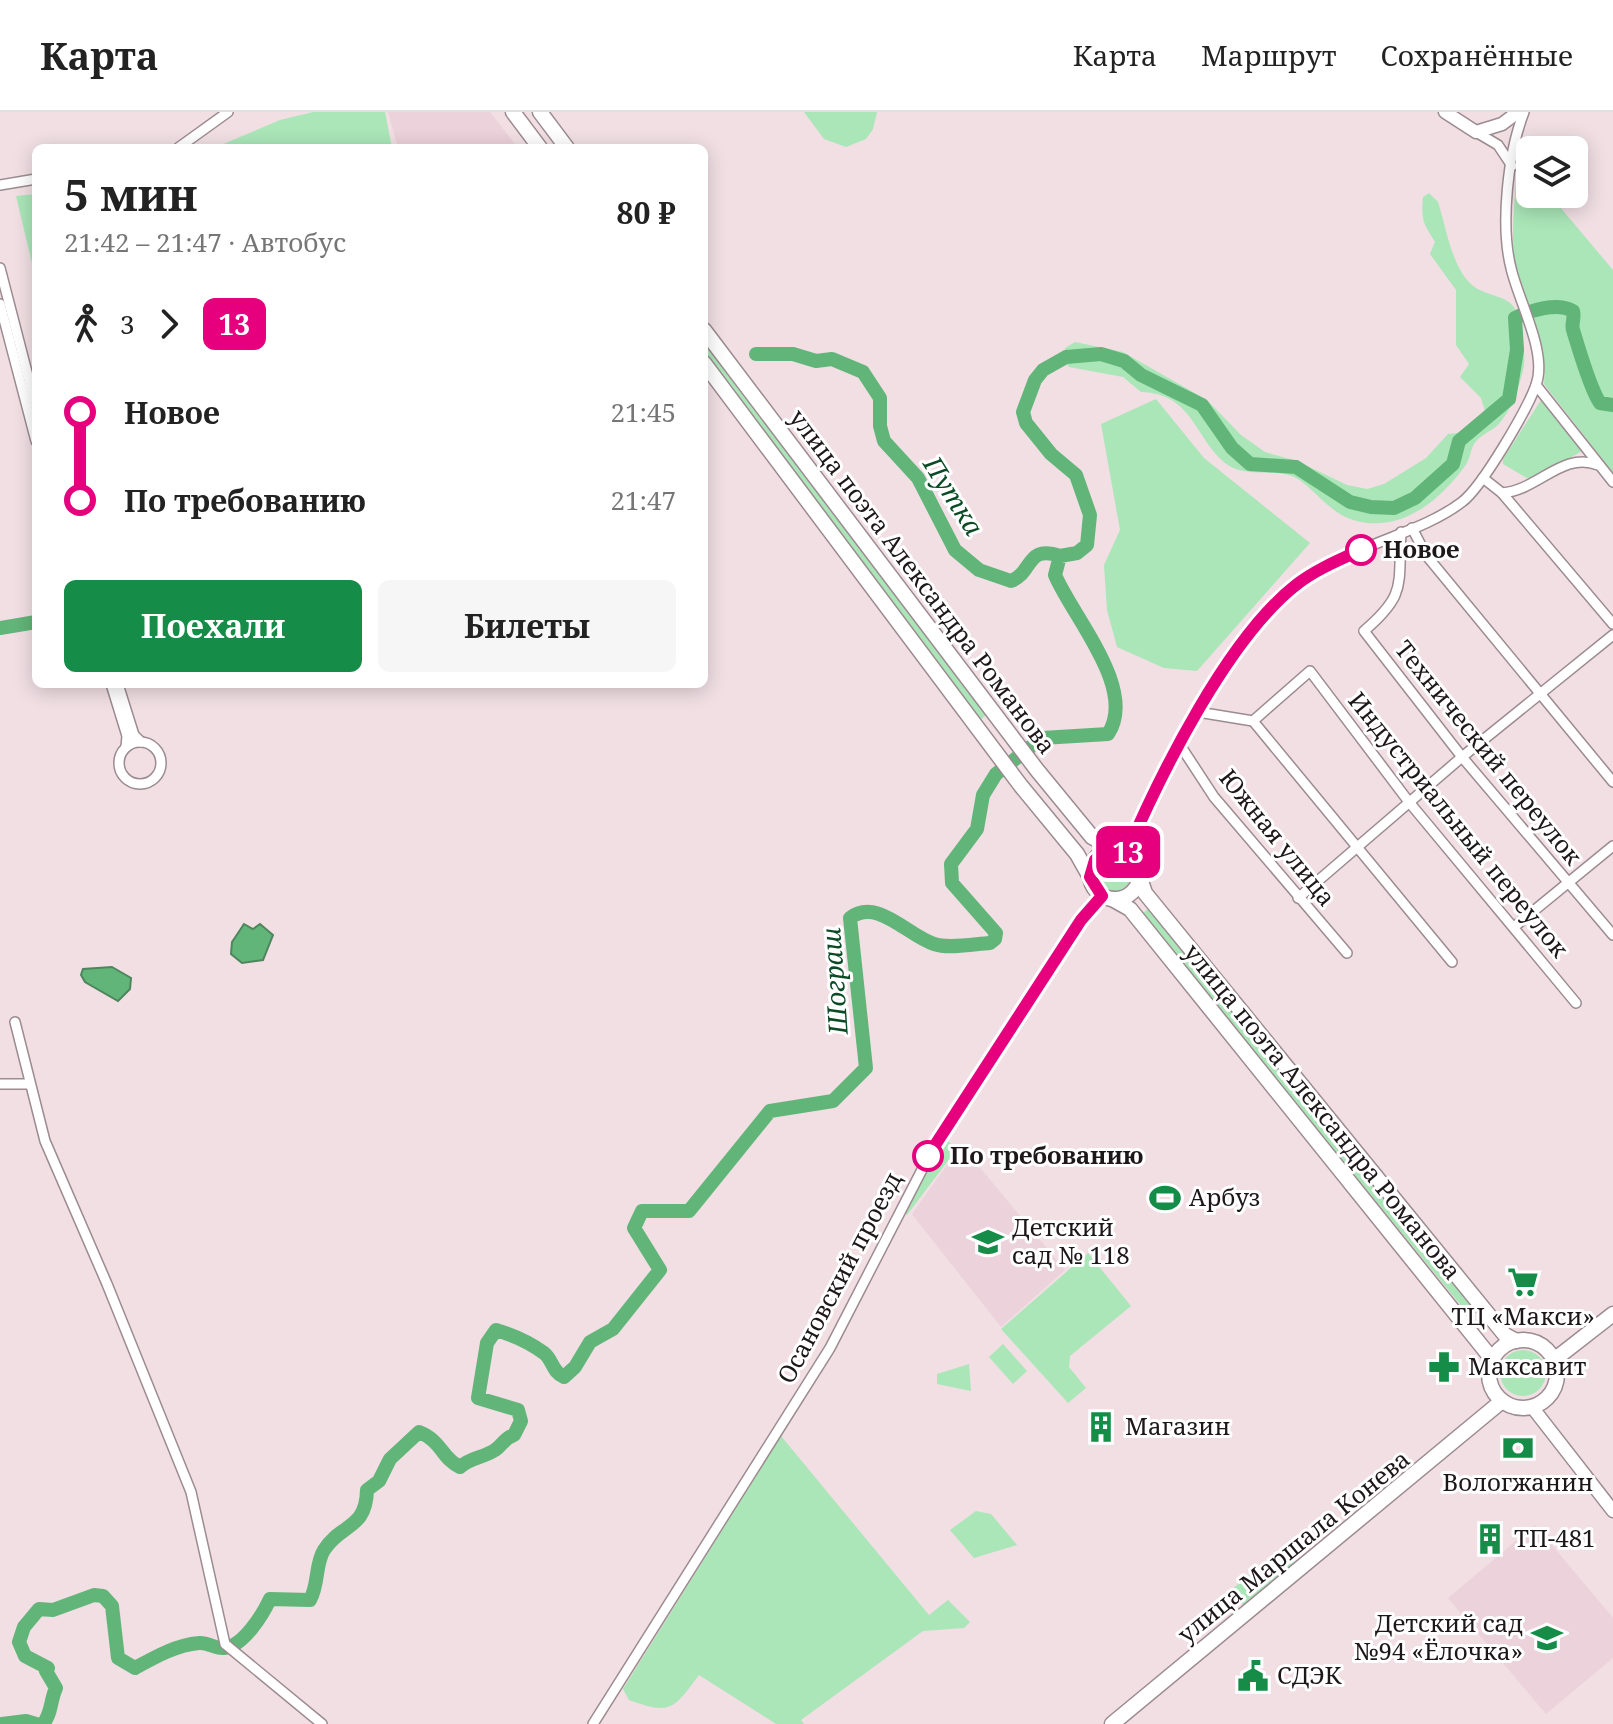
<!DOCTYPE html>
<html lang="ru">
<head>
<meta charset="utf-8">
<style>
  body { margin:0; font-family:"Noto Serif",serif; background:#f6f6f6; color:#222; height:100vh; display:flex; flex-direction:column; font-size:30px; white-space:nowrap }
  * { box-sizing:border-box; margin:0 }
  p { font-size:26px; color:#767676 }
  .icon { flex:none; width:44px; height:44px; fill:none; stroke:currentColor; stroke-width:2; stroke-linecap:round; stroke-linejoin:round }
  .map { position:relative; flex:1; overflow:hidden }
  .sheet { position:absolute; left:32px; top:32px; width:676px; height:544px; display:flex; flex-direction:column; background:#fff; border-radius:12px; box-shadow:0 4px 20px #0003 }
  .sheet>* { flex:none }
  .badge { padding:0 16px; border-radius:12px; font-size:28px; line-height:52px }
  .controls { position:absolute; left:1516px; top:24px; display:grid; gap:16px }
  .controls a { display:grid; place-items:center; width:72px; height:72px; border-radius:12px; background:#fff; box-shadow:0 4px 20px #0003; font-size:40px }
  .map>.badge { position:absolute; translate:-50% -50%; box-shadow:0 0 0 4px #fff }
  .legs { display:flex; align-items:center; gap:12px; height:88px; padding:0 32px; font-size:26px }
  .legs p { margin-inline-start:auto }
  .overview { display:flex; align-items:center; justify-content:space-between; height:136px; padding:0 32px }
  h1 { font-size:44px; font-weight:700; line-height:60px }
  .cta { display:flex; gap:16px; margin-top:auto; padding:16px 32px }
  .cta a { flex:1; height:92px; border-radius:12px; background:#158d48; color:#fff; font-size:32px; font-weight:700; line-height:92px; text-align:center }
  .cta a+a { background:#f6f6f6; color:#222 }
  ul { padding:0 32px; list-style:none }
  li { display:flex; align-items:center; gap:28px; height:88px; font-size:30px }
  li i { display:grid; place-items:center; width:12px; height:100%; margin:0 10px; background:currentColor }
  li i::after { content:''; width:20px; height:20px; margin:-10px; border:6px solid; border-radius:50%; background:#fff }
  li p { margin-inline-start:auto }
  li:first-child i { background:linear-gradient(#0000 50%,currentColor 0) }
  li:last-child i { background:linear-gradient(currentColor 50%,#0000 0) }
  header { display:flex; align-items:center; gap:48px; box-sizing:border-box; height:112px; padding:0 40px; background:#fff; border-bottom:2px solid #e0e0e0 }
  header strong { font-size:38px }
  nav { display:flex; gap:44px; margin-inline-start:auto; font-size:28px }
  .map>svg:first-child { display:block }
</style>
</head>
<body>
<header>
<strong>Карта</strong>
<nav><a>Карта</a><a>Маршрут</a><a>Сохранённые</a></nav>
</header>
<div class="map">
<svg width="1613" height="1612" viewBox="0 0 1613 1612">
  <rect width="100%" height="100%" fill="#f1dfe4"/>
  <g fill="#ecd2da">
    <polygon points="388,0 490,0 518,36 398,36"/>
    <polygon points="961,1033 1065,1158 1001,1215 912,1102"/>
    <polygon points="1535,1413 1613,1506 1613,1546 1546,1602 1448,1486"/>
  </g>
  <g fill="#aae6b8">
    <polygon points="313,0 385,0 392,36 214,36 280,8"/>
    <polygon points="804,0 877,0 873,17 866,27 846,35 824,27"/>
    <path d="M1518,46L1530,60V82H1549L1613,158V361L1544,272C1548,234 1524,195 1516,158C1509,122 1516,82 1518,46Z"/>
    <path d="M1429,81L1438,90C1446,115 1451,150 1468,169C1484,188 1513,179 1518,205C1521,220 1527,244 1523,258C1519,276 1511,299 1498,313C1491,319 1479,324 1474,332C1470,339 1470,348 1465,354C1439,390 1399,422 1353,408C1325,399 1310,369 1289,363C1269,358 1242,365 1225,351C1195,326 1192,281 1141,280L1123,265L1069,255L1064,249L1065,236L1075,230L1123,240L1207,288L1241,323L1265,340L1297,349L1347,373L1367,377L1384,372L1426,346L1448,322L1466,320L1485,299L1481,286L1460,265L1469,252L1456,233V178L1430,142L1435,130C1424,111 1421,111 1423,85Z"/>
    <polygon points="36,82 36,168 16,84"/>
    <polygon points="704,228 988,602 980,608 704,244"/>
    <polygon points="1156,287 1204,346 1310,431 1197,559 1164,556 1117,535 1107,498 1104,453 1120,418 1101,312"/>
    <polygon points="1541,288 1582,339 1535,366 1527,366 1503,352 1503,347"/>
    <circle cx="1115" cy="762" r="18"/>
    <polygon points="1150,795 1476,1193 1467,1201 1142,802"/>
    <polygon points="944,1024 956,1038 907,1103 903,1099"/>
    <polygon points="1088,1141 1131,1194 1070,1244 1069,1255 1086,1276 1068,1291 1001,1217"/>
    <polygon points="1003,1232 1027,1259 1013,1272 989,1245"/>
    <circle cx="1523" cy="1261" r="23"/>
    <polygon points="969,1252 971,1279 937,1272 937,1262"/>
    <path d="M781,1324L929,1503L948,1488L970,1510L964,1516L923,1519L801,1608L804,1612H776L699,1563C674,1596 672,1604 629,1588L623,1577Z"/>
    <polygon points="976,1399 991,1402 1017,1433 974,1446 950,1418"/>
    <polygon points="1281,1437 1294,1451 1243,1493 1231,1478"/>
  </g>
  <g fill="#62b579" stroke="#4d865c" stroke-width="2">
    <polygon points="244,812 253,817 260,812 273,823 263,848 242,851 231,842 232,830"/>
    <polygon points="112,855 131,866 130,877 118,889 85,870 81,863 83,857"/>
  </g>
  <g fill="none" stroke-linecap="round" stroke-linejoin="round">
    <g stroke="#62b579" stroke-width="14">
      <path d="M756,242H793L816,249L832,247L863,260L880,286V314L884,329L918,366L955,438L979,458L1011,469C1033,461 1026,432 1060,444"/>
      <polyline points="0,516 36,510"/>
      <polyline points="2,1612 26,1609 36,1612"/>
      <path d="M43,1612C52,1601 50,1589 56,1576L46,1559L48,1556L25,1544L19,1530L24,1515L39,1497L53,1498L94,1483L103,1484L112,1494L118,1546L135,1556C155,1545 176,1533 199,1531C208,1530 215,1537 224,1536C243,1535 263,1502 270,1487L310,1488C319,1472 315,1452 324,1438C341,1411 366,1418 367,1378L379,1369L390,1347L419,1320C442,1329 442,1347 460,1355C471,1345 483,1346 495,1338C503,1333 504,1326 514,1323L521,1309L518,1298L478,1286L487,1231L496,1218C513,1223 529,1230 544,1241C553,1248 552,1260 564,1265L575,1255L590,1230L613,1217L660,1158L634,1116L642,1099H689L770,999L833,989L866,956L850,806C877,785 908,824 934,832C949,837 974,832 990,831L995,827L996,821L952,771L951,752L977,717L983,683L996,662L1042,626L1108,622C1138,577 1072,504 1055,463L1060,444L1077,441L1087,433L1090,403L1076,363L1051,342L1026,311L1023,300L1035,268L1043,258L1066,245L1101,242L1124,249L1141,263L1202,293L1232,336L1250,352L1296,355L1350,390L1371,395L1394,396L1415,386L1453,352L1459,329L1509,287L1517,238L1515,206C1531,198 1557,190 1573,199C1575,206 1571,212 1573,218C1578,234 1590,277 1600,291L1613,293"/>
    </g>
    <defs>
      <g id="minor">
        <polyline points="1476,20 1498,33 1512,54"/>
        <polyline points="178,36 228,0"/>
        <polyline points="0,73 36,67"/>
        <polyline points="0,156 36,295"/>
        <polyline points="0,192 36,329"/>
        <polyline points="1536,273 1613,370"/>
        <polyline points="1483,366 1502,381 1613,512"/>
        <path d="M1502,381C1539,378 1562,339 1598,353"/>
        <polyline points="1412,416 1426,443 1613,670"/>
        <path d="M1401,420C1398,474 1407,482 1364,519L1462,645L1613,823"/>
        <polyline points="111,572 127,624 126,635"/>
        <polyline points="118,572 134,623 141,630"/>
        <polyline points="1198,600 1253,609 1310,559 1409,690 1576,891"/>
        <polyline points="1253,609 1452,850"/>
        <circle cx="140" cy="651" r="21"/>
        <polyline points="1180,633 1214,685 1347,841"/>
        <path d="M1127,740C1163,655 1223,535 1294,474C1314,457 1340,448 1363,437C1395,423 1433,412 1462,390C1482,375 1527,298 1536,273C1548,241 1518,188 1511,156C1500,113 1508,41 1524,0"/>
        <polyline points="1298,786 1462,645 1613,523"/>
        <polyline points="1514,815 1613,734"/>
        <polyline points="15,910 45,1029 107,1172 191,1380 225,1532 322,1612"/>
        <polyline points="0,972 28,972"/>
        <polyline points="593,1612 830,1236 944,1015 1034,884 1081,808 1102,784"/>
      </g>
      <g id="tertiary">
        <polyline points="1445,0 1476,20 1502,12 1518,0"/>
        <polyline points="1532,1295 1613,1399"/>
      </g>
      <g id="secondary">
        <polyline points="513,0 540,36"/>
        <polyline points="540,0 567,36"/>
        <polyline points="704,218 1037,658 1092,725 1114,737"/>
        <polyline points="704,251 1021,674 1077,742 1090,765"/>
        <circle cx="1115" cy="762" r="25"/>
        <polyline points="1140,766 1145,781 1505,1223 1516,1229"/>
        <polyline points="1112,787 1130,797 1492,1247"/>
        <circle cx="1523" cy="1262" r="34"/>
        <polyline points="1554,1248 1613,1202"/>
        <polyline points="1112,1612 1502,1289"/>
      </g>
    </defs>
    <use href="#minor" stroke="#9c8b90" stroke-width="12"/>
    <use href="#tertiary" stroke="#9c8b90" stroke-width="15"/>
    <use href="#secondary" stroke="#9c8b90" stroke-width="17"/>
    <use href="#minor" stroke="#fff" stroke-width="9"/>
    <use href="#tertiary" stroke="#fff" stroke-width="12"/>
    <use href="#secondary" stroke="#fff" stroke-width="14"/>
  </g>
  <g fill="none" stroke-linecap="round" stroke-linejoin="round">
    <defs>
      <path id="line-1" d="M928,1044L1081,808L1102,784L1090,765L1095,748L1109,738L1127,740C1161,661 1228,526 1296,473C1315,458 1339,448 1361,438"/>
    </defs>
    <use href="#line-1" stroke="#fff" stroke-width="18"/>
    <use href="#line-1" stroke="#e6007e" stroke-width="12"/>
  </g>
  <defs>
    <symbol id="stadium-bare" viewBox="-9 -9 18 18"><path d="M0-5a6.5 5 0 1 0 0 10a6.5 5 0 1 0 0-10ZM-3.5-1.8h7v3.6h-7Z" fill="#158d48" stroke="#fff" stroke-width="2.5" paint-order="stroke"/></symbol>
    <symbol id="school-bare" viewBox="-9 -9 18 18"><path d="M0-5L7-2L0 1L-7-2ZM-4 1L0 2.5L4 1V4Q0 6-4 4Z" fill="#158d48" stroke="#fff" stroke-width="2.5" paint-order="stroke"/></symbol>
    <symbol id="supermarket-bare" viewBox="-9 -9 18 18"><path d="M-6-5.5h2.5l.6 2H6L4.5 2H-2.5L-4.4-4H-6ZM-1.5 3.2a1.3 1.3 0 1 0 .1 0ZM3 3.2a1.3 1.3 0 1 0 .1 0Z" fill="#158d48" stroke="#fff" stroke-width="2.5" paint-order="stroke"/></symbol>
    <symbol id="pharmacy-bare" viewBox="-9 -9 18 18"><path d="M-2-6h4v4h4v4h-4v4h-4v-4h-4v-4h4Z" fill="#158d48" stroke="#fff" stroke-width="2.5" paint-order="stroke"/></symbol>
    <symbol id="building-bare" viewBox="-9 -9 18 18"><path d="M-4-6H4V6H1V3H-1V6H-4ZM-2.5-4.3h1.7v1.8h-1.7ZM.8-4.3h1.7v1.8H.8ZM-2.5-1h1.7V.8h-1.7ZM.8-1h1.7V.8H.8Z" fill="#158d48" stroke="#fff" stroke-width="2.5" paint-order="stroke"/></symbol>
    <symbol id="bank-bare" viewBox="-9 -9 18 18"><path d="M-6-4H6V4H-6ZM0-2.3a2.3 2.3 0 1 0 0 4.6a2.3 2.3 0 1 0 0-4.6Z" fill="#158d48" stroke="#fff" stroke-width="2.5" paint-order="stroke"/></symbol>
    <symbol id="civic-bare" viewBox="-9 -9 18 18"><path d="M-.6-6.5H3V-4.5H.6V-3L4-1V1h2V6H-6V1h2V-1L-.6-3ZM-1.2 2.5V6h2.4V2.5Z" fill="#158d48" stroke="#fff" stroke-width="2.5" paint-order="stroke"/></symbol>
  </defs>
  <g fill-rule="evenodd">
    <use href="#stadium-bare" x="1143" y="1064" width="44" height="44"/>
    <use href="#school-bare" x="966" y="1108" width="44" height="44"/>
    <use href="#supermarket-bare" x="1501" y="1148" width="44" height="44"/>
    <use href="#pharmacy-bare" x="1422" y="1233" width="44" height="44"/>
    <use href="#building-bare" x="1079" y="1293" width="44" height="44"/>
    <use href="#bank-bare" x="1496" y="1314" width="44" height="44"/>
    <use href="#building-bare" x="1468" y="1405" width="44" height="44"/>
    <use href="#school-bare" x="1525" y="1504" width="44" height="44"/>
    <use href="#civic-bare" x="1231" y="1542" width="44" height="44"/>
  </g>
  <g fill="#fff" stroke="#e6007e" stroke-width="4">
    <circle cx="1361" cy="438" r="14"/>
    <circle cx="928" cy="1044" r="14"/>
  </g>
  <g text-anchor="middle" stroke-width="6" stroke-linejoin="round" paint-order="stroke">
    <g font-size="24" font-weight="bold" fill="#1d1719" stroke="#fff" text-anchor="start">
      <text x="1383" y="446">Новое</text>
      <text x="950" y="1052">По требованию</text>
    </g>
    <g font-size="24" fill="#1d1719" stroke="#fff">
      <text transform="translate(922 470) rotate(53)" y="8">улица поэта Александра Романова</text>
      <text transform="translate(1488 641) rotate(51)" y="8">Технический переулок</text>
      <text transform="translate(1458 713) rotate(51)" y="8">Индустриальный переулок</text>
      <text transform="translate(1277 726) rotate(51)" y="8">Южная улица</text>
      <text transform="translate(1322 1000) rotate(51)" y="8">улица поэта Александра Романова</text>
      <text transform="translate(840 1166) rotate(-62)" y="8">Осановский проезд</text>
      <text transform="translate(1294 1435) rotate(-39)" y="8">улица Маршала Конева</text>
    </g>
    <g font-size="24" fill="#1d1719" stroke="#fff" text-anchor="start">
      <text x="1189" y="1094">Арбуз</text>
      <text x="1012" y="1124">Детский<tspan x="1012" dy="28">сад № 118</tspan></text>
      <text x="1523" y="1213" text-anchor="middle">ТЦ «Макси»</text>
      <text x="1468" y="1263">Максавит</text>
      <text x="1125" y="1323">Магазин</text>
      <text x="1518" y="1379" text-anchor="middle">Вологжанин</text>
      <text x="1514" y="1435">ТП-481</text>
      <text x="1523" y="1520" text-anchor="end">Детский сад<tspan x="1523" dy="28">№94 «Ёлочка»</tspan></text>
      <text x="1277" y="1572">СДЭК</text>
    </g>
    <g font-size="26" font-style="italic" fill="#0a4a24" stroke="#fff">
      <text transform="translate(953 384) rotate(58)" y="9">Путка</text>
      <text transform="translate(835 869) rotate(-94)" y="9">Шограш</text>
    </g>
  </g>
</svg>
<div class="controls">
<a><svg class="icon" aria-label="layers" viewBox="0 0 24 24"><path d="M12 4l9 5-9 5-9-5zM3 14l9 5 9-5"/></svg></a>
</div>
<b class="badge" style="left:1128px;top:740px;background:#e6007e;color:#fff">13</b>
<section class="sheet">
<div class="overview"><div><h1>5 мин</h1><p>21:42 – 21:47 · Автобус</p></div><b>80 ₽</b></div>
<div class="legs"><svg class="icon" aria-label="walk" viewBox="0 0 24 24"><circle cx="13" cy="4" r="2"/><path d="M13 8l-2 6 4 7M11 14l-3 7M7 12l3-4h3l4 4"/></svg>3<svg class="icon" aria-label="forward" viewBox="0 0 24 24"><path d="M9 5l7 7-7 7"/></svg><b class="badge" style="background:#e6007e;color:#fff">13</b></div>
<ul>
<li><i style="color:#e6007e"></i><b>Новое</b><p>21:45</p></li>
<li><i style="color:#e6007e"></i><b>По требованию</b><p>21:47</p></li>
</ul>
<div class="cta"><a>Поехали</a><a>Билеты</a></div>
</section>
</div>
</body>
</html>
